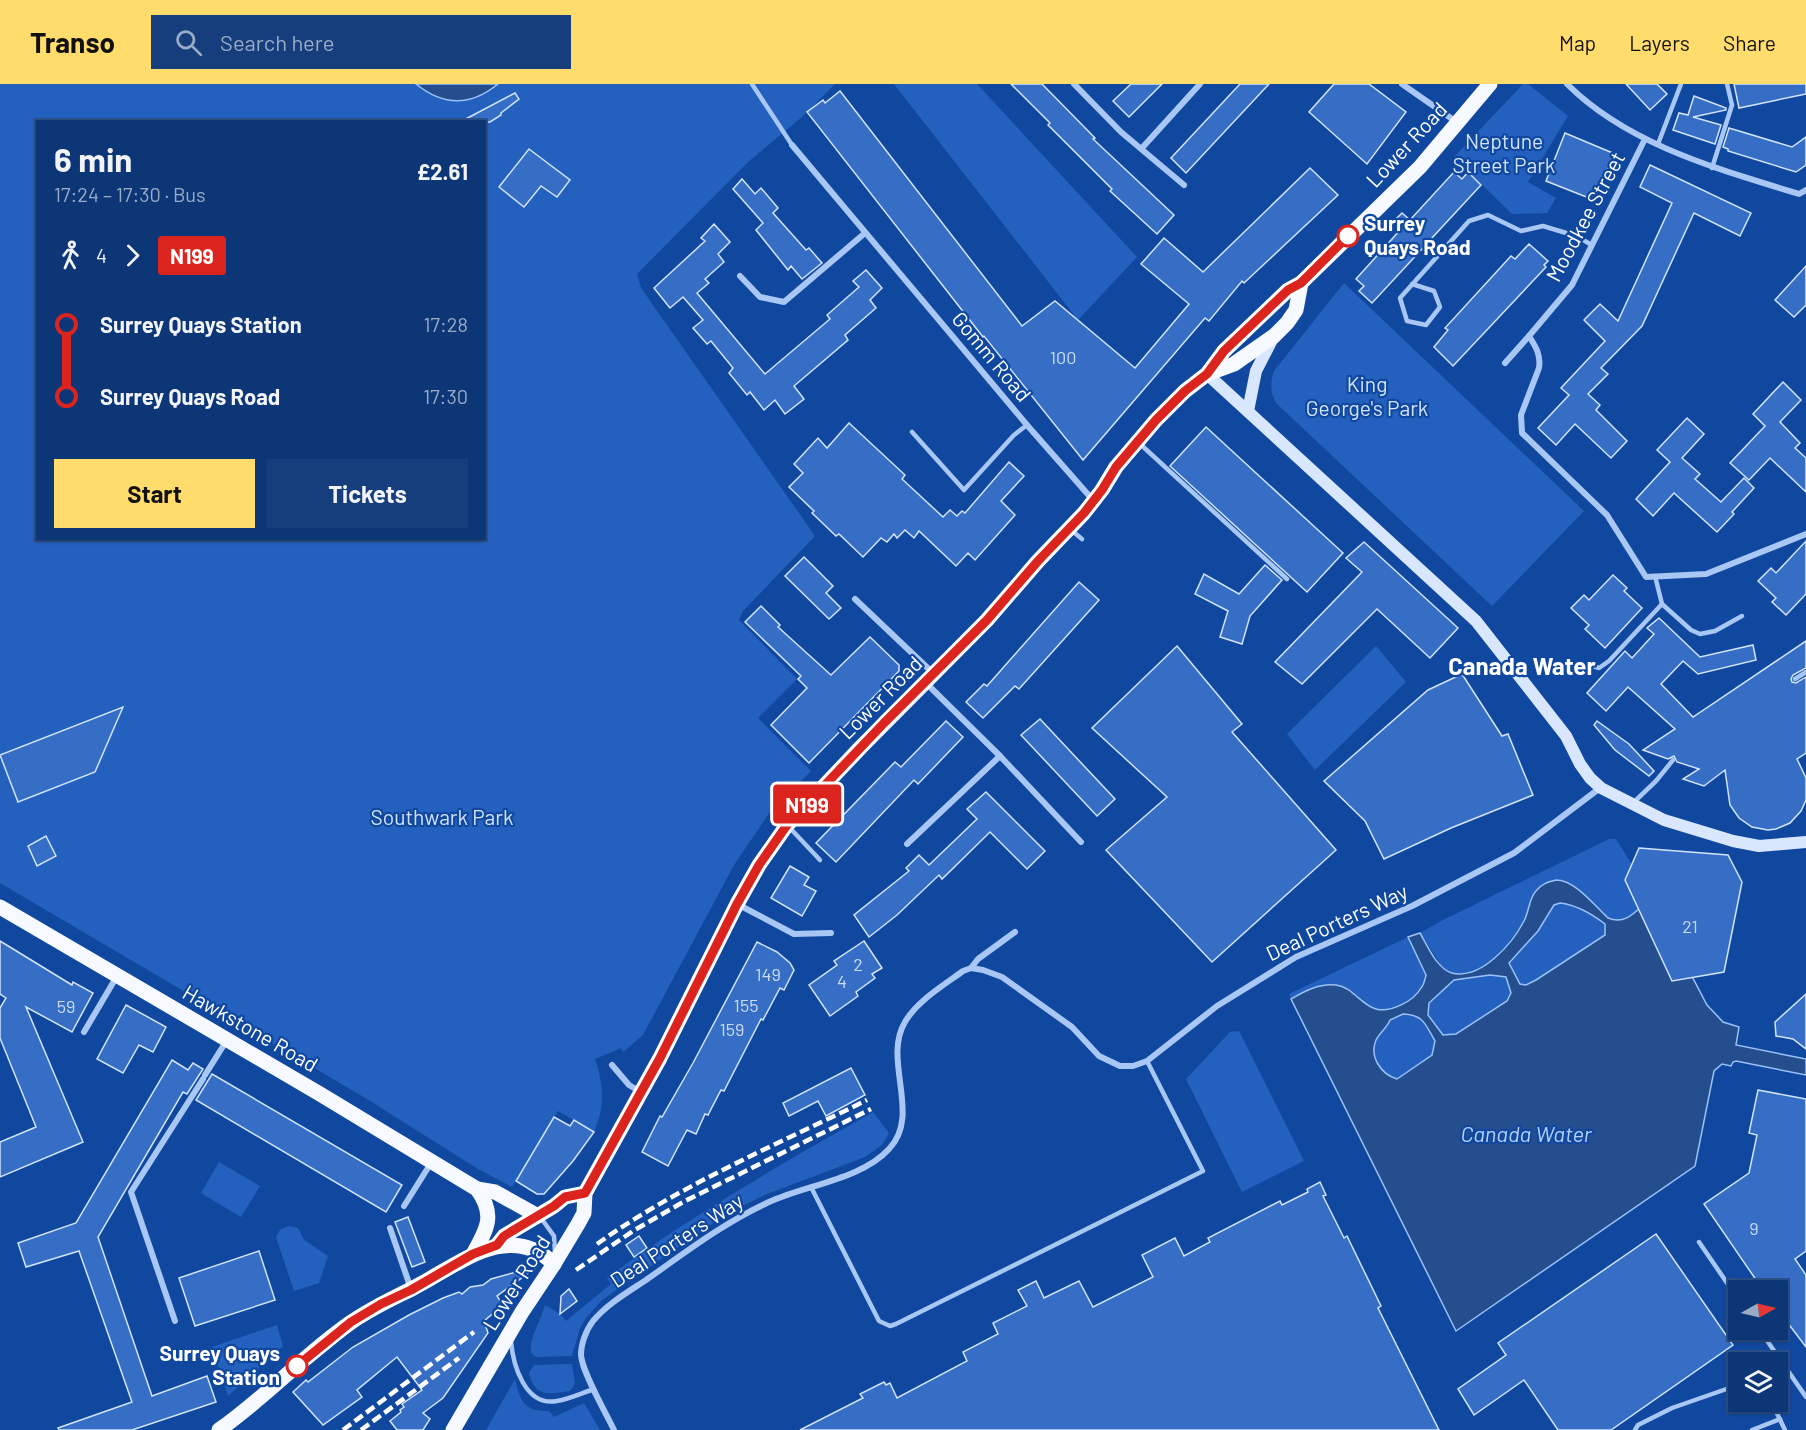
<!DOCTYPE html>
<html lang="en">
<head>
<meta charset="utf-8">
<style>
  body { margin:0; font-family:Barlow,sans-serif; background:#163e7c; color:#f1f3f6; height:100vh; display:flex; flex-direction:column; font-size:22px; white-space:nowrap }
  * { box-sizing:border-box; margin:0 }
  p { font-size:20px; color:#9aabc6 }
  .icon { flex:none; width:33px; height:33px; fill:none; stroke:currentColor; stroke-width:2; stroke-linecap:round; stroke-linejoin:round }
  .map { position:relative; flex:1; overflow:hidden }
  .sheet { position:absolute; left:36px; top:36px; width:450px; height:420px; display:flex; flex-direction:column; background:#0d3677; border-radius:0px; box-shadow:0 2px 4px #0004,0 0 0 2px #2d5089 }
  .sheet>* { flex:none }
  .badge { padding:0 12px; border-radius:4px; font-size:21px; line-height:39px }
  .needle { width:39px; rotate:82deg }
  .fabs { position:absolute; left:1728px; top:1196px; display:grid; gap:12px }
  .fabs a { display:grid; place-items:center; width:60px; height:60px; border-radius:0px; background:#0d3677; box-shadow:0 2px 4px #0004,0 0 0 2px #2d5089; font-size:30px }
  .map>.badge { position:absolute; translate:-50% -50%; box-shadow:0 0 0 3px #fff }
  .legs { display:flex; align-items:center; gap:9px; height:66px; padding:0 18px; font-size:20px }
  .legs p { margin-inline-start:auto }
  .headline { display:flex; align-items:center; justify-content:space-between; height:102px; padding:0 18px }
  h1 { font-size:33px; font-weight:700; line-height:45px }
  .action { display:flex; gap:12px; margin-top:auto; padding:12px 18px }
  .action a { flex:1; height:69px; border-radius:0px; background:#ffdc6c; color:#111; font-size:24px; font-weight:700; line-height:69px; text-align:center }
  .action a+a { background:#163e7c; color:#f1f3f6 }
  ul { padding:0 18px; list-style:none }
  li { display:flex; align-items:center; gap:21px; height:72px; font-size:22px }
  li i { display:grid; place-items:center; width:9px; height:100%; margin:0 8px; background:currentColor }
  li i::after { content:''; width:15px; height:15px; margin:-8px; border:4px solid; border-radius:50%; background:#0d3677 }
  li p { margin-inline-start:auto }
  li:first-child i { background:linear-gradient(#0000 50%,currentColor 0) }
  li:last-child i { background:linear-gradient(currentColor 50%,#0000 0) }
  header { display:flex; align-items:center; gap:36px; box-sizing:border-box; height:84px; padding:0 30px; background:#ffdc6c; color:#111 }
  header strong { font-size:28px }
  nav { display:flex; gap:33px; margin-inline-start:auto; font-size:21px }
  .search { width:420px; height:54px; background:#163e7c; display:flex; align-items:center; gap:15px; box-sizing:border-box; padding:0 21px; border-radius:0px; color:#9aabc6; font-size:22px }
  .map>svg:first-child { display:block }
</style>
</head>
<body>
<header>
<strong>Transo</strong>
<div class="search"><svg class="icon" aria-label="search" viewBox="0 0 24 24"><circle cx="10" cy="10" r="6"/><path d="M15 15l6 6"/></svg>Search here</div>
<nav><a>Map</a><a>Layers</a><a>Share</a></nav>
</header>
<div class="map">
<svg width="1806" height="1346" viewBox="0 0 1806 1346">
  <rect width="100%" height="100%" fill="#11489f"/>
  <g fill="#2461be" fill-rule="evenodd">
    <path d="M0,0H835L802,33L748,78L637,190L641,204L815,452L743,527L739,536L797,595L758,634L811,687L770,728L734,781L643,951L623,968L621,964L595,975C604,1002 605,1021 594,1048L558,1027L512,1103L478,1085L367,1015L0,799ZM38,38H484V454H38Z"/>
    <polygon points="894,0 977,0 1137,173 1078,236"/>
    <polygon points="1523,0 1528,0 1568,32 1528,98 1556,114 1547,129 1512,130 1454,73"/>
    <path d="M1344,199L1584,427L1492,522L1276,319C1270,308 1270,300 1274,287Z"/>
    <polygon points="1376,562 1406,598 1315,686 1287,650"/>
    <path d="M1609,755H1616L1636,787L1641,822C1630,832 1623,841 1608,834L1573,801L1529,827L1523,839L1499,871L1484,882L1466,889H1451L1441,881L1420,849L1441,837Z"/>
    <path d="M1560,819C1577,821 1592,830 1605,840V850L1536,896L1526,901H1520L1509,879L1538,847L1555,821Z"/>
    <path d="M1408,853L1426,891C1425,895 1424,901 1421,904C1414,917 1390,929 1376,925C1367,923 1361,913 1353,908C1333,895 1310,904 1291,915L1289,910Z"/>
    <polygon points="1490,891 1506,893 1511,909 1507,917 1456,950 1443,951 1428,931 1429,919 1454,896"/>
    <path d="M1403,930C1424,931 1425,940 1435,957L1432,971L1397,995C1381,990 1369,973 1376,956C1380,948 1387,944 1390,936Z"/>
    <polygon points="1239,947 1304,1077 1242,1108 1186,995 1230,948"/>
    <path d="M873,1028L889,1049L882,1061L865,1073L767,1110L731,1127L616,1206L601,1217L586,1234L580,1244L572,1272L536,1273L531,1269C529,1253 541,1237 545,1221L560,1230L566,1237L611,1200L607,1194C691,1131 782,1080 873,1028Z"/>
    <polygon points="219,1078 260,1102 241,1133 201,1109"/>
    <polygon points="288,1142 298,1144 304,1156 328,1172 319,1199 294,1207 276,1153 280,1146"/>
    <polygon points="277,1241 283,1262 228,1312 212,1263"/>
    <path d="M572,1280L575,1300L570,1307C549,1310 535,1314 529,1289L534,1281Z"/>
    <path d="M515,1295C520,1317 524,1328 549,1327L554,1333L584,1319L600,1346H486Z"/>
  </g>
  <g fill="#254e8f" stroke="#9ac1f8" stroke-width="1.5" fill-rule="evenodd">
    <path d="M416,0H498C470,23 443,22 416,0Z"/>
    <path d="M1556,796C1575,796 1594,821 1608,834C1627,842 1637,825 1651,814L1707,921L1723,938L1739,943L1736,961L1806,975V991L1736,977L1733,978L1731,982L1722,980L1714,987L1695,1082L1456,1247L1291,915C1305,907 1319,899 1336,901C1353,903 1361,921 1376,925C1390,929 1414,917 1421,904C1424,901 1425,895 1426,891L1408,853L1420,849C1427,861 1437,885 1452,889C1481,896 1512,860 1524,837C1529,828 1529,814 1536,807C1541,800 1548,798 1556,796ZM1560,819C1577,821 1592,830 1605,840V851L1536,896L1526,901L1520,900L1509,879L1538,847L1554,821ZM1490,891L1506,893L1511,909L1507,917L1456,950L1443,951L1428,931L1429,919L1454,896ZM1403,930C1424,931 1425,940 1435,957L1432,971L1397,995C1381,990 1369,973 1376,956C1380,948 1387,944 1390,936Z"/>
  </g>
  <g fill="#356ec4" stroke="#d1e3fe" stroke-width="1.5">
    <polygon points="1011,0 1042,0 1095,54 1093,55 1174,131 1157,150 1110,107 1112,105 1048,41 1050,39"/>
    <polygon points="1131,0 1162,0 1129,33 1113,17"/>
    <polygon points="1240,0 1269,0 1186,89 1171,74"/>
    <polygon points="1334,0 1369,0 1406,28 1367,80 1309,28"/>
    <polygon points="1626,0 1657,0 1667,10 1650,26"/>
    <polygon points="1734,0 1806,0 1806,10 1739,24"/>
    <polygon points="840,7 1022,242 1055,217 1135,284 1189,220 1141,180 1164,154 1203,188 1310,84 1338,111 1244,199 1242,197 1209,237 1205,234 1083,376 984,252 983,253 807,28 823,16 825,19"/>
    <polygon points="515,9 519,15 501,29 501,31 490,38 460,38"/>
    <polygon points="1694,12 1726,24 1726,26 1693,33 1721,41 1715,60 1673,46 1679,29 1688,31"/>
    <polygon points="1729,44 1792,63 1806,53 1806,81 1796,88 1728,67 1728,65 1723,63"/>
    <polygon points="1565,49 1615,70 1594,116 1546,97"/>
    <polygon points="529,65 570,96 557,113 541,102 524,123 499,103"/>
    <polygon points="1650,81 1751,129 1740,152 1694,129 1642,242 1601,284 1608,290 1588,310 1600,321 1596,326 1627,357 1611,374 1575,340 1556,361 1538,344 1569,311 1561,304 1605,257 1584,236 1600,220 1618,237 1672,119 1640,103"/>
    <polygon points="1454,88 1462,95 1468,88 1481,101 1431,155 1437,160 1428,170 1422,165 1372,219 1359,207 1364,202 1356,195 1401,145 1393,138 1402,129 1410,136"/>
    <polygon points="742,95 755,110 761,104 778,124 773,129 806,166 809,164 822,179 802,195 791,182 788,186 756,146 763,139 733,105"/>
    <polygon points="714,140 730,158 718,170 724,178 705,195 709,199 697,209 765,290 830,235 827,231 859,203 853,197 866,186 882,204 870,216 876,224 845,251 848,256 794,302 804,315 785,330 775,316 764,326 750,308 747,311 729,289 733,284 711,257 707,260 693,244 703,236 683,213 670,224 654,204 705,157 701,154"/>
    <polygon points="1529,160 1548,177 1544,181 1546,183 1453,282 1434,263 1448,246 1445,244 1511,172 1515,175"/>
    <polygon points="1806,182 1806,221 1794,233 1775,216"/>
    <polygon points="1783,298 1801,316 1780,338 1800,359 1795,364 1806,374 1806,408 1770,374 1749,396 1730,379 1765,342 1753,330"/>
    <polygon points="1687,334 1704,350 1682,374 1700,390 1695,395 1721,418 1744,394 1754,404 1732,428 1734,430 1717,448 1674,409 1653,432 1636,415 1670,378 1657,366"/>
    <polygon points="849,339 905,391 902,395 943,433 950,426 957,432 962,427 965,429 1009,378 1024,392 1001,417 1015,431 975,476 968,469 956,482 919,447 914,454 905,446 897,454 894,450 887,458 881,454 863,473 839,450 836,452 812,429 814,427 789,403 803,389 794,380 818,354 827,364"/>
    <polygon points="1206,343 1343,469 1307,508 1170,382"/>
    <polygon points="1806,457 1806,510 1786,531 1772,518 1776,514 1758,497 1771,484 1776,489"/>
    <polygon points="1364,458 1458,544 1430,574 1377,525 1302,600 1275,578 1362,488 1346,474"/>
    <polygon points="804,473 833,502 826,509 841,524 829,535 785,492"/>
    <polygon points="1265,481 1282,496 1250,532 1242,560 1220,553 1228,527 1195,510 1204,490 1239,510"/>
    <polygon points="1613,491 1627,504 1624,507 1642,524 1605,564 1585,545 1589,541 1571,524 1584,511 1589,516"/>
    <polygon points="1079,498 1099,516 1019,605 1015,602 983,634 966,618 984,600 987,602"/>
    <polygon points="761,522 780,541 778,543 831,591 870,553 899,581 899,587 809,679 771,641 807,604 798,595 801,592 745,538"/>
    <polygon points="1659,534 1700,573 1753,561 1756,576 1698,590 1683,577 1661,600 1693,633 1806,557 1806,584 1793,591 1791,595 1792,598 1796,599 1806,593 1806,669 1797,675 1806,694 1806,716 1801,727 1790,739 1776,745 1768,746 1752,743 1739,734 1730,721 1725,686 1704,702 1683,695 1699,685 1677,678 1674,672 1668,675 1643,666 1675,645 1628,603 1606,627 1587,609 1625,567 1632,574 1654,550 1647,544"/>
    <polygon points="1177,562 1242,640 1232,648 1336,766 1212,878 1106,766 1167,713 1092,644"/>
    <polygon points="1462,590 1502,652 1508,650 1533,711 1451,744 1384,775 1365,737 1324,697 1428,606"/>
    <polygon points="123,623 95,688 18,718 0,671"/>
    <polygon points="1040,635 1115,715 1097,732 1021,651"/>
    <polygon points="946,637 963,653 918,700 914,696 836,778 816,759 895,678 901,683"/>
    <polygon points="1597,637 1629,660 1654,687 1649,692 1615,666 1594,641"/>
    <polygon points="986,708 1045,767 1027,785 990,748 942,795 939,791 897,831 869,853 854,831 909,787 906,784 919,771 929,781 977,735 967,725"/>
    <polygon points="46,752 56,772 37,782 28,762"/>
    <polygon points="1639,764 1728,771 1742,798 1724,888 1672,897 1625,796"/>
    <polygon points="790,782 809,793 804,801 816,807 802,832 771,814"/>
    <polygon points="0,857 72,901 73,898 93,909 72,948 26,923 83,1058 0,1093 0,1058 36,1043 0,954 0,924 6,914 0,910"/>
    <polygon points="864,857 882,884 872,890 875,894 856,908 858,912 830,932 809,901 837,881 834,877"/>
    <polygon points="757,858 777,868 790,879 794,886 784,906 780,904 763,936 761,935 724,1007 721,1006 708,1031 705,1030 696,1050 687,1046 668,1082 642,1068 660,1032 662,1033 693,979"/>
    <polygon points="1806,910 1806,965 1793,955 1776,952 1775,938"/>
    <polygon points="126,921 166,943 153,968 139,961 123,989 97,975"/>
    <polygon points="172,976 188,986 193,979 203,985 187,1010 183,1008 98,1153 152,1312 207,1292 216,1318 132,1346 59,1346 58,1344 132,1318 79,1167 26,1183 18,1159 76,1139"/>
    <polygon points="851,984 865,1011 826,1032 818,1017 789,1032 783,1019"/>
    <polygon points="212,990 402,1101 386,1128 196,1016"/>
    <polygon points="1758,1006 1806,1015 1806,1167 1795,1175 1806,1191 1806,1263 1778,1226 1778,1206 1763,1206 1704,1120 1749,1089 1757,1051 1749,1049"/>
    <polygon points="554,1033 570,1042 574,1036 594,1048 573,1077 544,1110 537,1110 516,1097"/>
    <polygon points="1320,1098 1326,1111 1323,1112 1344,1154 1347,1152 1381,1222 1378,1224 1439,1346 800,1346 863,1314 860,1310 884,1298 886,1301 890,1299 897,1314 967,1277 963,1268 998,1250 993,1239 1027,1222 1018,1206 1036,1197 1044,1214 1079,1197 1093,1223 1153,1193 1142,1171 1175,1154 1184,1172 1210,1158 1208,1154 1280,1117 1282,1121 1308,1108 1307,1105"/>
    <polygon points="408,1133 425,1178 412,1183 395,1138"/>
    <polygon points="1656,1150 1733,1261 1611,1346 1558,1346 1524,1296 1474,1331 1458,1305 1506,1271 1498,1259"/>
    <polygon points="639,1152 647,1164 634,1173 626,1161"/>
    <polygon points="259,1167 275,1216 195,1242 179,1194"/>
    <polygon points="538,1182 497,1212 503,1221 484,1237 488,1249 443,1314 423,1329 430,1335 423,1346 397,1346 390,1337 401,1328 400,1326 404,1323 402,1320 422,1306 397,1273 357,1306 362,1313 323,1341 293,1308 306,1296 308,1298 353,1263 409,1231 443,1214 459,1208 462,1210 470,1203 483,1201 491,1195"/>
    <polygon points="569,1205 577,1217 560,1230 561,1212"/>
  </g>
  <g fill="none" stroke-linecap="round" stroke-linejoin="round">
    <g stroke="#a8c7f5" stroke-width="4.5">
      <polyline points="752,0 792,61"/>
      <polyline points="1658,60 1681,0"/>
      <polyline points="1712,84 1732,21 1727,0"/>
      <polyline points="1412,200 1434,207 1440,223 1426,241 1407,237 1400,214 1469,137 1488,131 1521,147 1543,142 1576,152 1592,161"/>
      <polyline points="912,348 964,406 1014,351 1027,341"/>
      <polyline points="1139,359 1287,495"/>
      <polyline points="1071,446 1082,455"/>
      <polyline points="1655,492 1662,520 1691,546 1700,550 1715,547 1742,532"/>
      <polyline points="1589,581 1599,584 1609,577 1662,520"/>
      <polyline points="1795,595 1806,588"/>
      <polyline points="1634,718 1656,697 1673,676"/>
      <polyline points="789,743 820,776"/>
      <polyline points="811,1103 879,1237 890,1242 896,1240 1203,1087 1147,977"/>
      <polyline points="541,1134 554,1152 555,1169"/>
      <polyline points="1699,1158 1738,1215"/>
      <polyline points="1759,1245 1806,1313"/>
      <path d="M511,1257C513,1281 525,1323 557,1317C570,1315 582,1309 594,1305"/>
      <polyline points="1771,1317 1785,1346"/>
      <polyline points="1635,1346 1638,1341 1672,1324 1738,1301"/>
      <polyline points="1752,1346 1780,1335"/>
    </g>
    <g stroke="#a8c7f5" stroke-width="6">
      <polyline points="1074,0 1121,48 1184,101"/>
      <polyline points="1402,0 1458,39"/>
      <path d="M1567,0C1628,61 1718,85 1799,110L1806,106"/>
      <path d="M1645,55L1572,201L1529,252C1536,263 1541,271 1539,284L1521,331L1522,349L1607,431L1646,493L1706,490L1806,450"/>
      <polyline points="792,61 1027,341 1092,415"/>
      <polyline points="1142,64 1200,0"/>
      <polyline points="740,192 760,213 784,218 865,149"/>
      <polyline points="1505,279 1529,252"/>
      <polyline points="855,515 933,589"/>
      <polyline points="926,599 1000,672 1081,758"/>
      <polyline points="907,760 1000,672"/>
      <polyline points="737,820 794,850 831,849"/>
      <polyline points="971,884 978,875 1015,848"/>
      <polyline points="84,948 117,892"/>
      <polyline points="612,981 629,1001 639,1007"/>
      <polyline points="205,991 227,956"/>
      <polyline points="404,1122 431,1079"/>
      <polyline points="390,1144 411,1205"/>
      <polyline points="175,1237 131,1108 203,995"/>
      <path d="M614,1346C606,1329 582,1288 581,1271C581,1260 586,1246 593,1237C607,1220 628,1208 646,1196C686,1168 725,1138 769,1118C806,1101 862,1095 889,1065C922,1031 882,976 905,938C917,917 944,901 963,887L971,884L983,886L1002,893L1072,943L1099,972L1120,982H1133L1147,977L1217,922L1296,873L1412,822L1514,769L1600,704"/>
    </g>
    <g stroke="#d9e7fe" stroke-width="12">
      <polyline points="1207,290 1476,537 1566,652 1580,680 1590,694 1601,704 1664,736 1733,757 1759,762 1806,758"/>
      <polyline points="1248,327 1256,287 1274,252"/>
    </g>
    <g stroke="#f6f9ff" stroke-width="15">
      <polyline points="1207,290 1234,280 1274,252 1287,239 1296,226 1301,199"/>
      <path d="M0,823L320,1010L477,1105C496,1131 487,1145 473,1170"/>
      <polyline points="477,1105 495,1108 538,1132"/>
      <polyline points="497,1161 504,1152 554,1122 565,1113 585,1109"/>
      <path d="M219,1346C265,1314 304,1271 350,1239C374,1222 401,1211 426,1197C465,1175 513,1139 554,1180"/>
      <polyline points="453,1346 522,1228 554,1180 578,1140 584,1129 585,1109 660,974 737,820 759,781 787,741 861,663 987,536 1038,477 1084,429 1102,406 1116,383 1156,336 1185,307 1207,290 1224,267 1288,206 1301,199 1420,83 1490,0"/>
    </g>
    <g stroke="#fff" stroke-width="4.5" stroke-dasharray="10 4.5" stroke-linecap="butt">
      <path d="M597,1160C680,1101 776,1061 867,1016"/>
      <polyline points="576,1186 633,1147 685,1117 871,1025"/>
      <polyline points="343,1346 474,1248"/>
      <polyline points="361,1346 459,1274"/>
    </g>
  </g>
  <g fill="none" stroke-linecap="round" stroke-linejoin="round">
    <defs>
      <polyline id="line-1" points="297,1282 351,1238 381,1220 411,1206 473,1170 497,1161 504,1152 554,1122 565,1113 585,1109 660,974 737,820 759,781 787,741 884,639 987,536 1038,477 1084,429 1102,406 1116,383 1156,336 1185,307 1207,290 1224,267 1288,206 1301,199 1348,152"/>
    </defs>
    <use href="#line-1" stroke="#fff" stroke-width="14"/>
    <use href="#line-1" stroke="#dc241f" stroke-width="9"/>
  </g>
  <g fill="#fff" stroke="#dc241f" stroke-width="3">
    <circle cx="1348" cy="152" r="10"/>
    <circle cx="297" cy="1282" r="10"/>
  </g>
  <g text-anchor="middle" stroke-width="4.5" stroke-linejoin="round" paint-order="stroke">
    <g font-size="18" fill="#ccdbf0">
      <text x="1063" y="280">100</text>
      <text x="1690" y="849">21</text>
      <text x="858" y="887">2</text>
      <text x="768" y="897">149</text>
      <text x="842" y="904">4</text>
      <text x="746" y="928">155</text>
      <text x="66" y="929">59</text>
      <text x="732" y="952">159</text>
      <text x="1754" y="1151">9</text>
    </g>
    <g font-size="21" fill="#d1e3fe" stroke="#11489f">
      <text x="1504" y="65">Neptune<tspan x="1504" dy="24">Street Park</tspan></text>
      <text x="1367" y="308">King<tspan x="1367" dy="24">George's Park</tspan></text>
      <text x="442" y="741">Southwark Park</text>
    </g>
    <g font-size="21" fill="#fff" stroke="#11489f">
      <text transform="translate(1407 61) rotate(-47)" y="7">Lower Road</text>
      <text transform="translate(1586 133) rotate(-62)" y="7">Moodkee Street</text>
      <text transform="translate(991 273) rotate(50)" y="7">Gomm Road</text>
      <text transform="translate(881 614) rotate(-45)" y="7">Lower Road</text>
      <text transform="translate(1337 839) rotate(-25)" y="7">Deal Porters Way</text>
      <text transform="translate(250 945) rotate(30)" y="7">Hawkstone Road</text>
      <text transform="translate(677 1157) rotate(-33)" y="7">Deal Porters Way</text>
      <text transform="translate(517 1199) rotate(-58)" y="7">Lower Road</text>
    </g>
    <g font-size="21" font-weight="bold" fill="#fff" stroke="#11489f" text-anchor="start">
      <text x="1364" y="147">Surrey<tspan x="1364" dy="24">Quays Road</tspan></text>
      <text x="280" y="1277" text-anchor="end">Surrey Quays<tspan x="280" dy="24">Station</tspan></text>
    </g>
    <g font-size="22" font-style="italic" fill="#b5d1fb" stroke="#11489f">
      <text x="1526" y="1058">Canada Water</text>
    </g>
    <g font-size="24" font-weight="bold" fill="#fff" stroke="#11489f">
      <text x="1522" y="591">Canada Water</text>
    </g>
  </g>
</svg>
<div class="fabs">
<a><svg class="needle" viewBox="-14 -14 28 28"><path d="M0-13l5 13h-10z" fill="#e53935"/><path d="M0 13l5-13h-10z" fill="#9aabc6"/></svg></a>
<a><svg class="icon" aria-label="layers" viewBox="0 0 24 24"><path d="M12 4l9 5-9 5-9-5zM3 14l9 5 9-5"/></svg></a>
</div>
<b class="badge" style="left:807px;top:720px;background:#dc241f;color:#fff">N199</b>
<section class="sheet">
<div class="headline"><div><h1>6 min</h1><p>17:24 – 17:30 · Bus</p></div><b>£2.61</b></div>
<div class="legs"><svg class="icon" aria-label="walk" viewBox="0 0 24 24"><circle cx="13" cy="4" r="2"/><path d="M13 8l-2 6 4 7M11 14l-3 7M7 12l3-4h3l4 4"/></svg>4<svg class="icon" aria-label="forward" viewBox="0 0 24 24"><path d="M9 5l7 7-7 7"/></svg><b class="badge" style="background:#dc241f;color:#fff">N199</b></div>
<ul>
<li><i style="color:#dc241f"></i><b>Surrey Quays Station</b><p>17:28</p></li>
<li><i style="color:#dc241f"></i><b>Surrey Quays Road</b><p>17:30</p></li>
</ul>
<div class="action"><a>Start</a><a>Tickets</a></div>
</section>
</div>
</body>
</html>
